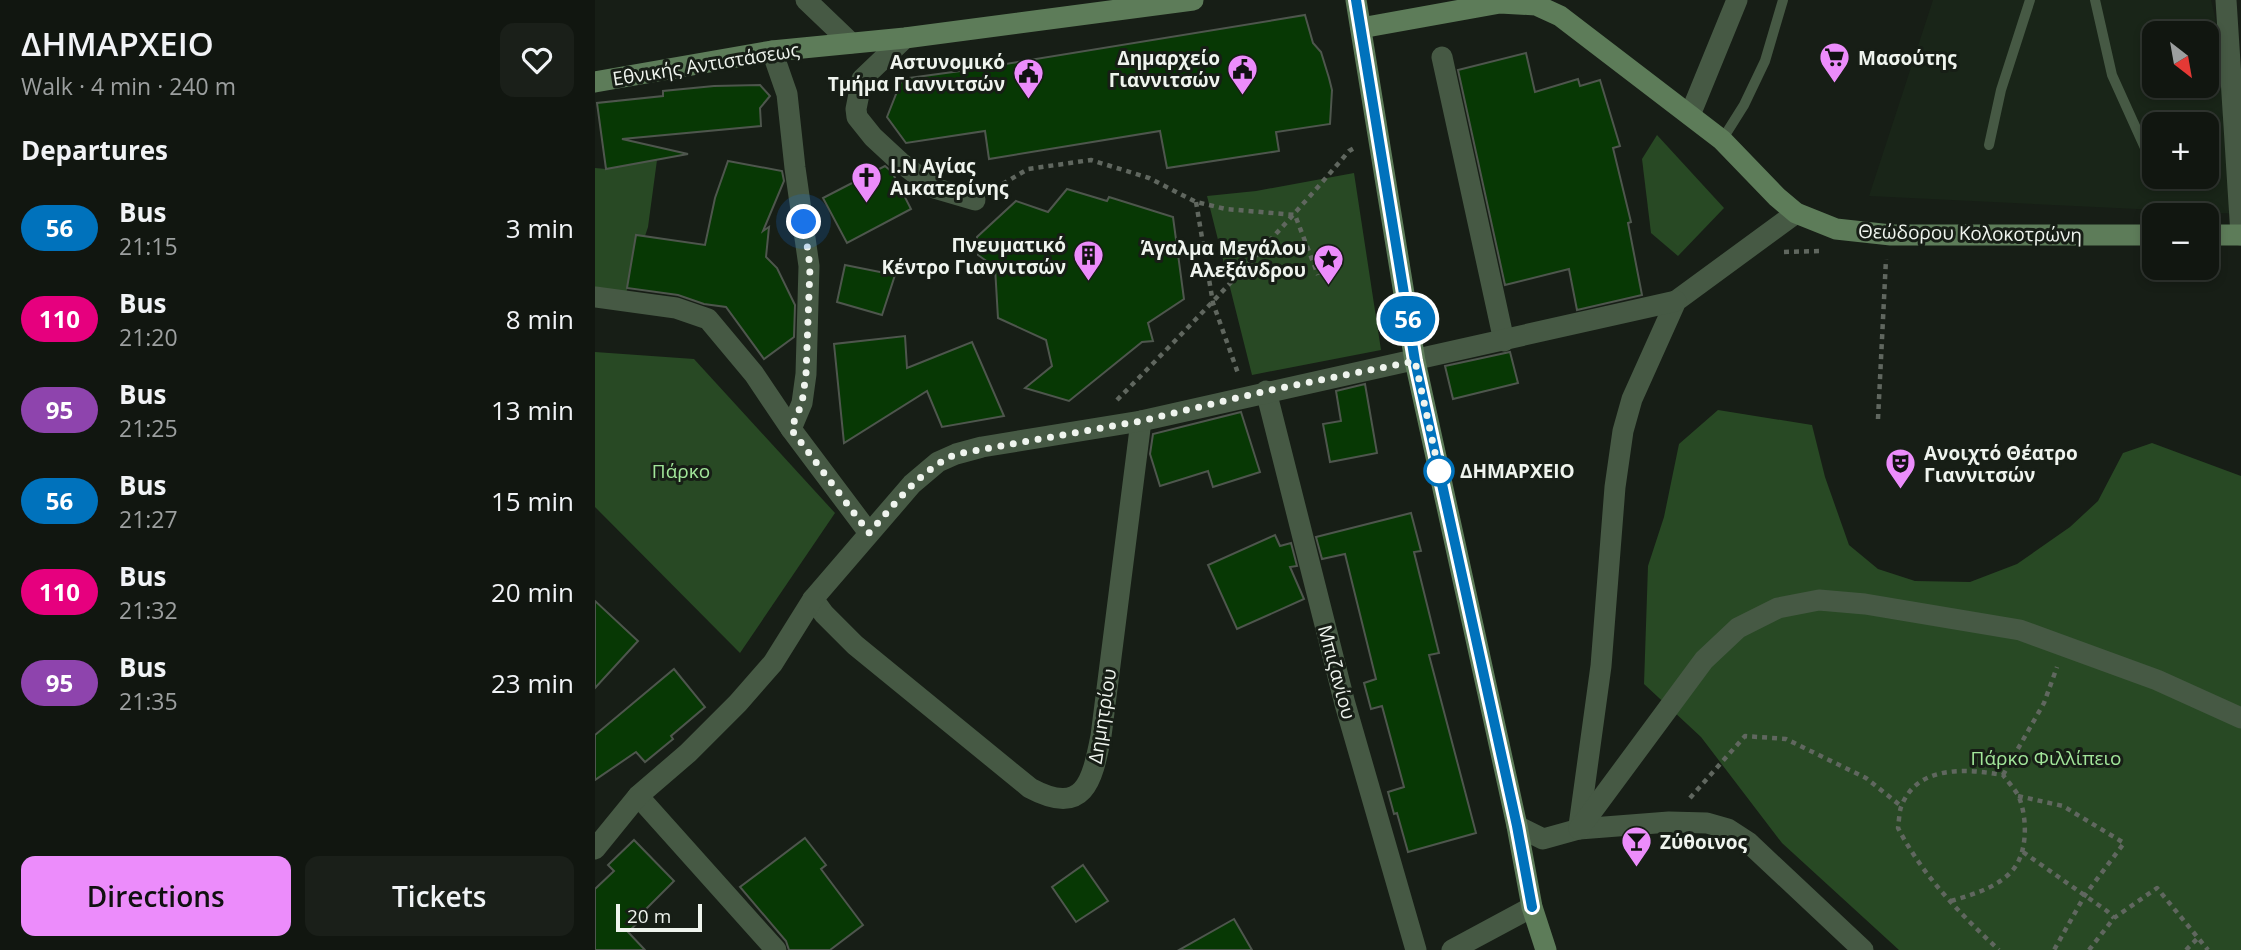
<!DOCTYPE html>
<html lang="en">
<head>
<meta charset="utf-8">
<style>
  body { margin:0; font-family:"Open Sans",sans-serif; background:#1a1f19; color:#f1f3f6; height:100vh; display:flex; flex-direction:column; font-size:26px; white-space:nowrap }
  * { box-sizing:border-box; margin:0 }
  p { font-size:23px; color:#9c9f9f }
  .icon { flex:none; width:38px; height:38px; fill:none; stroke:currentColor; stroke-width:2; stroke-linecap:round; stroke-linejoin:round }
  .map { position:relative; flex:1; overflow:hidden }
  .drawer { display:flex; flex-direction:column; background:#111610; width:595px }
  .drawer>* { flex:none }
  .badge { padding:0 14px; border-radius:23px; font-size:24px; line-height:46px }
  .needle { width:46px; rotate:149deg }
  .tools { position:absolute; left:1547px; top:21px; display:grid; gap:14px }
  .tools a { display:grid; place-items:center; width:77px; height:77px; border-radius:14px; background:#111610; box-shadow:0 4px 10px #0003,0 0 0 2px #303530; font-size:35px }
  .scale { position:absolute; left:21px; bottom:18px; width:86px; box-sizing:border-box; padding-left:7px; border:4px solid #eff4ee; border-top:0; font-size:19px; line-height:24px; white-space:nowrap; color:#eff4ee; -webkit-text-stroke:5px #171e16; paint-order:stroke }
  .you { position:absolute; width:35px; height:35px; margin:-18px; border:5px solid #fff; border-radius:50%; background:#1a73e8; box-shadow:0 0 0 10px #1a73e833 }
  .map>.badge { position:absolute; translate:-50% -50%; box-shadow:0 0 0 4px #fff }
  h2 { padding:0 21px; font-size:26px; line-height:63px }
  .round { display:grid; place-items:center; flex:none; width:74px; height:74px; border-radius:14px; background:#1a1f19 }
  .head { display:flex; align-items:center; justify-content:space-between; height:119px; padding:0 21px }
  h1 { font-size:33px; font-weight:600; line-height:52px }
  .button { display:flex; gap:14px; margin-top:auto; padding:14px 21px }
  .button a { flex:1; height:80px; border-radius:14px; background:#ec8cfb; color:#111; font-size:28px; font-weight:600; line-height:80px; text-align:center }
  .button a+a { background:#1a1f19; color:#f1f3f6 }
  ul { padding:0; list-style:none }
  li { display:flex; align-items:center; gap:21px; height:91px; padding:0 21px }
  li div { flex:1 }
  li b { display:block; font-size:26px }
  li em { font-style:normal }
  li .badge { min-width:77px; font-weight:700; text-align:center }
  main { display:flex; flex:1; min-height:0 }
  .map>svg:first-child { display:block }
</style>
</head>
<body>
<main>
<section class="drawer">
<div class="head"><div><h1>ΔΗΜΑΡΧΕΙΟ</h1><p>Walk · 4 min · 240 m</p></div><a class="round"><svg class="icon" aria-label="heart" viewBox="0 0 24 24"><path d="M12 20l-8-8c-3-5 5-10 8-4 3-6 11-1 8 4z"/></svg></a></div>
<h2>Departures</h2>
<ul>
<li><span class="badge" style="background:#0072bc;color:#fff">56</span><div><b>Bus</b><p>21:15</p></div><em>3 min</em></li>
<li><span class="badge" style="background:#e6007e;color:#fff">110</span><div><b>Bus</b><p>21:20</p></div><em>8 min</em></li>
<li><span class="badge" style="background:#8e44ad;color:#fff">95</span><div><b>Bus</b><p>21:25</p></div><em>13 min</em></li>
<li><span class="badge" style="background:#0072bc;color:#fff">56</span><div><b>Bus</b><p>21:27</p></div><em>15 min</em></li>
<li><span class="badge" style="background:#e6007e;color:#fff">110</span><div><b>Bus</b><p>21:32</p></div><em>20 min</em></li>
<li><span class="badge" style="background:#8e44ad;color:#fff">95</span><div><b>Bus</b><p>21:35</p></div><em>23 min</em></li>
</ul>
<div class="button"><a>Directions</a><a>Tickets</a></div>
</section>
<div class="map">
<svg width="1646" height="950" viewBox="0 0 1646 950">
  <rect width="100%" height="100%" fill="#171e16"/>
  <path fill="#192518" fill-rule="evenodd" d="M1338,0H1616L1646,128V214L1274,196ZM1559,33H1612V86H1559ZM1559,124H1612V177H1559Z"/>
  <g fill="#284924">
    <polygon points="1062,135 1129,208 1083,256 1056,233 1047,159"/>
    <polygon points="62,160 53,227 31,293 0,288 0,168 11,169"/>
    <polygon points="759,173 786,350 657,375 612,196 661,191"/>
    <polygon points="0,352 99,359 240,513 145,653 0,507"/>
    <polygon points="1123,410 1217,425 1230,477 1254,545 1283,569 1320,581 1375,582 1422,564 1475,527 1503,501 1528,453 1557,443 1646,476 1646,950 1304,950 1187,843 1106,737 1049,684 1053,566 1069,517 1084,444"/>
  </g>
  <g fill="#073804" stroke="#4e564d" stroke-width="2">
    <polygon points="710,15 718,43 726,52 734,78 737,90 735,124 681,132 684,151 572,168 565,131 394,159 390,131 311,143 292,117 307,79 380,69"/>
    <polygon points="931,53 940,92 983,79 985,86 1005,80 1025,146 1018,148 1036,222 1033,223 1047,295 982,310 974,269 910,285 863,70"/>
    <polygon points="165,85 175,96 165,108 166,126 27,139 93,154 11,169 2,103 68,96 68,91 119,86"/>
    <polygon points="133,161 187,171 189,181 168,231 174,227 171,257 182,268 200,305 199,337 169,359 131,307 109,304 83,295 32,288 41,235 110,245 120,198"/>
    <polygon points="290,166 297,172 316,209 252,243 228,198"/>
    <polygon points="472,189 512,201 514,197 578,217 589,299 553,323 558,341 547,342 474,401 430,388 457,366 451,340 403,318 400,267 383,255 382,237 421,201 453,212"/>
    <polygon points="250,265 300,275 287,315 242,302"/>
    <polygon points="310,336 312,368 377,342 409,416 347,427 332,391 249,443 239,344"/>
    <polygon points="915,352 923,383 858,399 850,366"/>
    <polygon points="770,384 782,453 735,462 728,424 746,421 741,391"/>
    <polygon points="646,412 665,472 618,487 613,471 565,486 555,454 558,434"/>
    <polygon points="816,513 826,551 819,552 844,653 834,655 881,833 813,852 802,813 799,814 793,792 809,787 787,706 776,709 769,683 781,679 750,554 727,559 721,537"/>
    <polygon points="680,535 685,546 696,543 702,566 695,567 709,599 642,629 613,565"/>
    <polygon points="0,601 43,641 0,688"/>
    <polygon points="79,669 110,707 76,736 78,739 50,762 41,752 0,780 0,735"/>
    <polygon points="210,838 231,865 226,869 268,925 235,950 194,950 191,941 145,887"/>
    <polygon points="39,840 79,881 49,911 52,914 33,932 50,950 0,950 0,889 19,871 13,865"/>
    <polygon points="488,865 513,901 481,922 457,887"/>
    <polygon points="639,919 657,950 584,950"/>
  </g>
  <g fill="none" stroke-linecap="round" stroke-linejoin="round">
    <g stroke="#60675f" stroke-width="4.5" stroke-dasharray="5 5" stroke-linecap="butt">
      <polyline points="399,189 433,169 496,160 554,178 601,202 631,209 700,215 723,275"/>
      <polyline points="601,202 618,303 644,376"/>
      <polyline points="1189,252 1226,251"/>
      <path d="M522,400C602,319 680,238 754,151L761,147"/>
      <polyline points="1283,419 1291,259"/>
      <polyline points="1408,775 1449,703 1462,667"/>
      <polyline points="1423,796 1468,806 1529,843 1490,895 1459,950"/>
      <polyline points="1095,798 1150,736 1191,739 1271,778 1306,806"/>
      <polyline points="1428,852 1512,911 1519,918"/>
      <path d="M1356,901C1376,895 1398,889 1414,874C1433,857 1433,820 1424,797C1420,789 1413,782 1408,775C1372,769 1322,764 1306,807C1304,813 1304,822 1303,828C1328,876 1365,914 1404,950"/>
      <polyline points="1494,950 1519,918 1562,888 1613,950"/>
      <polyline points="1591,950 1603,938"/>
    </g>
    <g stroke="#465944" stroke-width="10">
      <polyline points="1500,0 1517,75 1559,168"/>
      <polyline points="1127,140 1149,105 1170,61 1188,0"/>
      <polyline points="1394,145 1406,90 1435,0"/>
    </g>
    <g stroke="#465944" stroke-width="21">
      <polyline points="211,0 256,43"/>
      <polyline points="1631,0 1646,235"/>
      <polyline points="310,38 267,79 261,109 262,117 278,137 305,162 339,188 380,200"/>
      <polyline points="177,51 192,94 200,168 214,266 211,374 207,403 196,429"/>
      <polyline points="847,57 909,341"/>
      <polyline points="1095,115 1142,0"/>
      <polyline points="0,297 81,308 113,319 159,374 196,429 274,533"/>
      <polyline points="671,391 750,704 821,950"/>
      <path d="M218,599L229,614L260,645L435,788C489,817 497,782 506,736L546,421"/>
      <polyline points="43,796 181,950"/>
      <polyline points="922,826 948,839 984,829 1074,822 1112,823 1133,829 1153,842 1268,950"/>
      <polyline points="984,826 1006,666 1020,487 1028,431 1037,399 1081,301 1201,213"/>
      <polyline points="984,829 1109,660 1143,628 1183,608 1224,600 1270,604 1425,630 1562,680 1646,718"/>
      <polyline points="0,849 43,796 93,753 143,703 178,663 218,599 317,484 343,462 361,454 387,447 546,421 1081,301"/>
      <polyline points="857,950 937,907"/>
    </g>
    <g stroke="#5d7c59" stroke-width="21">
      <polyline points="761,0 820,361 922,826 937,907 951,950"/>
      <polyline points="766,28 905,3 941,5 965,16 1127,140 1182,197 1201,213 1241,229 1296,235 1559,235"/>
      <polyline points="0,82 177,51 310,38 598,0"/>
      <polyline points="1612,235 1646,235"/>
    </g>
  </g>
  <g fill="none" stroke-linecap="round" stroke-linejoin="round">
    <defs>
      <polyline id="line" points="761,0 820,361 922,826 937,907"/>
    </defs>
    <use href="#line" stroke="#fff" stroke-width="16"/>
    <use href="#line" stroke="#0072bc" stroke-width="10"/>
    <path stroke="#eff4ee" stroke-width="7" stroke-dasharray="0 12.6" d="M209,222L215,267L211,374L207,403L196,429L274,533C301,503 324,471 361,454L546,421L671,391L820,361L844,471"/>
  </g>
  <defs>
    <symbol id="supermarket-pin" viewBox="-11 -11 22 30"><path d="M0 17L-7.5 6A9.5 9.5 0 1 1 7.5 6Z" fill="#ec8cfb" stroke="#171e16"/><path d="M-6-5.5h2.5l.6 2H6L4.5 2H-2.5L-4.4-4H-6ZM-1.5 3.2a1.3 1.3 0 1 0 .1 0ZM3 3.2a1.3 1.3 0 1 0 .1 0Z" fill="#111"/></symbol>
    <symbol id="civic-pin" viewBox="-11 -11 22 30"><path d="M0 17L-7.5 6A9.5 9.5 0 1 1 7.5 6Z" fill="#ec8cfb" stroke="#171e16"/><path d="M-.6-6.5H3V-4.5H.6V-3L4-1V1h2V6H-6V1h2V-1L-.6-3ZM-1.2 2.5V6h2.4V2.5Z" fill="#111"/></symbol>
    <symbol id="church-pin" viewBox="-11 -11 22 30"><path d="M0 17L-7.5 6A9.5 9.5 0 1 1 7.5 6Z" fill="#ec8cfb" stroke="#171e16"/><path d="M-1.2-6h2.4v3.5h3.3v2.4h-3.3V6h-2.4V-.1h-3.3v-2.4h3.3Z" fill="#111"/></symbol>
    <symbol id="building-pin" viewBox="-11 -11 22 30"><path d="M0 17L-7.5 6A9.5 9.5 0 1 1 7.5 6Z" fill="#ec8cfb" stroke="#171e16"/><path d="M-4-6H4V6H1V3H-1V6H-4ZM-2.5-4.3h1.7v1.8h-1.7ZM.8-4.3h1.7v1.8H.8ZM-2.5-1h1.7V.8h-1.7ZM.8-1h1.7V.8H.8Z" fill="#111"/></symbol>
    <symbol id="sight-pin" viewBox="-11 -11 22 30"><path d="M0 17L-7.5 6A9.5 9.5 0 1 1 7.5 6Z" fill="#ec8cfb" stroke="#171e16"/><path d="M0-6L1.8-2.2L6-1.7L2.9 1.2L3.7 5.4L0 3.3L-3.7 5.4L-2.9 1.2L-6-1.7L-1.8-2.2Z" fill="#111"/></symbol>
    <symbol id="theatre-pin" viewBox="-11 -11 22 30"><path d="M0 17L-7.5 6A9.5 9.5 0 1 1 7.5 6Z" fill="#ec8cfb" stroke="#171e16"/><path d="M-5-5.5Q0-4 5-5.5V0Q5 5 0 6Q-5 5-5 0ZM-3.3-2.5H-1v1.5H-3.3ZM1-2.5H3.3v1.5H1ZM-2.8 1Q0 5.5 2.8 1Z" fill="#111"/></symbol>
    <symbol id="bar-pin" viewBox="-11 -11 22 30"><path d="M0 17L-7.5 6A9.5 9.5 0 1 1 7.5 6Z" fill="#ec8cfb" stroke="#171e16"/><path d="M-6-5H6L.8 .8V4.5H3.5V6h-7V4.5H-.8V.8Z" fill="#111"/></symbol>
  </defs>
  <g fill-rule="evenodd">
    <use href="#supermarket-pin" x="1222" y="40" width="35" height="47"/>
    <use href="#civic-pin" x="630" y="52" width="35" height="47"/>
    <use href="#civic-pin" x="416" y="56" width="35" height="47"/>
    <use href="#church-pin" x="254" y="160" width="35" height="47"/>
    <use href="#building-pin" x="476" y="238" width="35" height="47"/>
    <use href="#sight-pin" x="716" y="242" width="35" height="47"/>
    <use href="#theatre-pin" x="1288" y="446" width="35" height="47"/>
    <use href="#bar-pin" x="1024" y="824" width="35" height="47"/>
  </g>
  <circle fill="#fff" stroke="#0072bc" stroke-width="3.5" cx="844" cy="471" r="14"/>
  <g text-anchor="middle" stroke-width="6" stroke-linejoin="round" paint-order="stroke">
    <g font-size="19" font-weight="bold" fill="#eff4ee" stroke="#171e16" text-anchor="end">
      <text x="625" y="65">Δημαρχείο<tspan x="625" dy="22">Γιαννιτσών</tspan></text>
      <text x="1263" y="65" text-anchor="start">Μασούτης</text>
      <text x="410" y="69">Αστυνομικό<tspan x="410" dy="22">Τμήμα Γιαννιτσών</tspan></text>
      <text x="295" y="173" text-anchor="start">Ι.Ν Αγίας<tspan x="295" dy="22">Αικατερίνης</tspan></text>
      <text x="471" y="252">Πνευματικό<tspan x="471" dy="22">Κέντρο Γιαννιτσών</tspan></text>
      <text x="711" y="255">Άγαλμα Μεγάλου<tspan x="711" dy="22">Αλεξάνδρου</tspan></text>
      <text x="1329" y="460" text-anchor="start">Ανοιχτό Θέατρο<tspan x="1329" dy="22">Γιαννιτσών</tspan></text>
      <text x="1065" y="849" text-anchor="start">Ζύθοινος</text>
    </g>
    <g font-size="19" fill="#eff4ee" stroke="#171e16">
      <text transform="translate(111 64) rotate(-9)" y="7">Εθνικής Αντιστάσεως</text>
      <text transform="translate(1375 233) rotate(1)" y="7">Θεώδορου Κολοκοτρώνη</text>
      <text transform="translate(742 672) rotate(75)" y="7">Μπιζανίου</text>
      <text transform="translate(507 716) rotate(-81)" y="7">Δημητρίου</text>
    </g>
    <g font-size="19" fill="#a2e69a" stroke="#171e16">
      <text x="86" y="478">Πάρκο</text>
      <text x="1451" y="765">Πάρκο Φιλλίπειο</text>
    </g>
    <g font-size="19" font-weight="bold" fill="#eff4ee" stroke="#171e16" text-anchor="start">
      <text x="865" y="478">ΔΗΜΑΡΧΕΙΟ</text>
    </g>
  </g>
</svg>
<div class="tools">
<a><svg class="needle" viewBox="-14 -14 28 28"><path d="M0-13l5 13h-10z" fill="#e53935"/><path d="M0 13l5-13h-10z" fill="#9c9f9f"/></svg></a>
<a>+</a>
<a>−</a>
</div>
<div class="scale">20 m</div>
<div class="you" style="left:209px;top:222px"></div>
<b class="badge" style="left:813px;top:319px;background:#0072bc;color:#fff">56</b>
</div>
</main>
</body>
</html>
